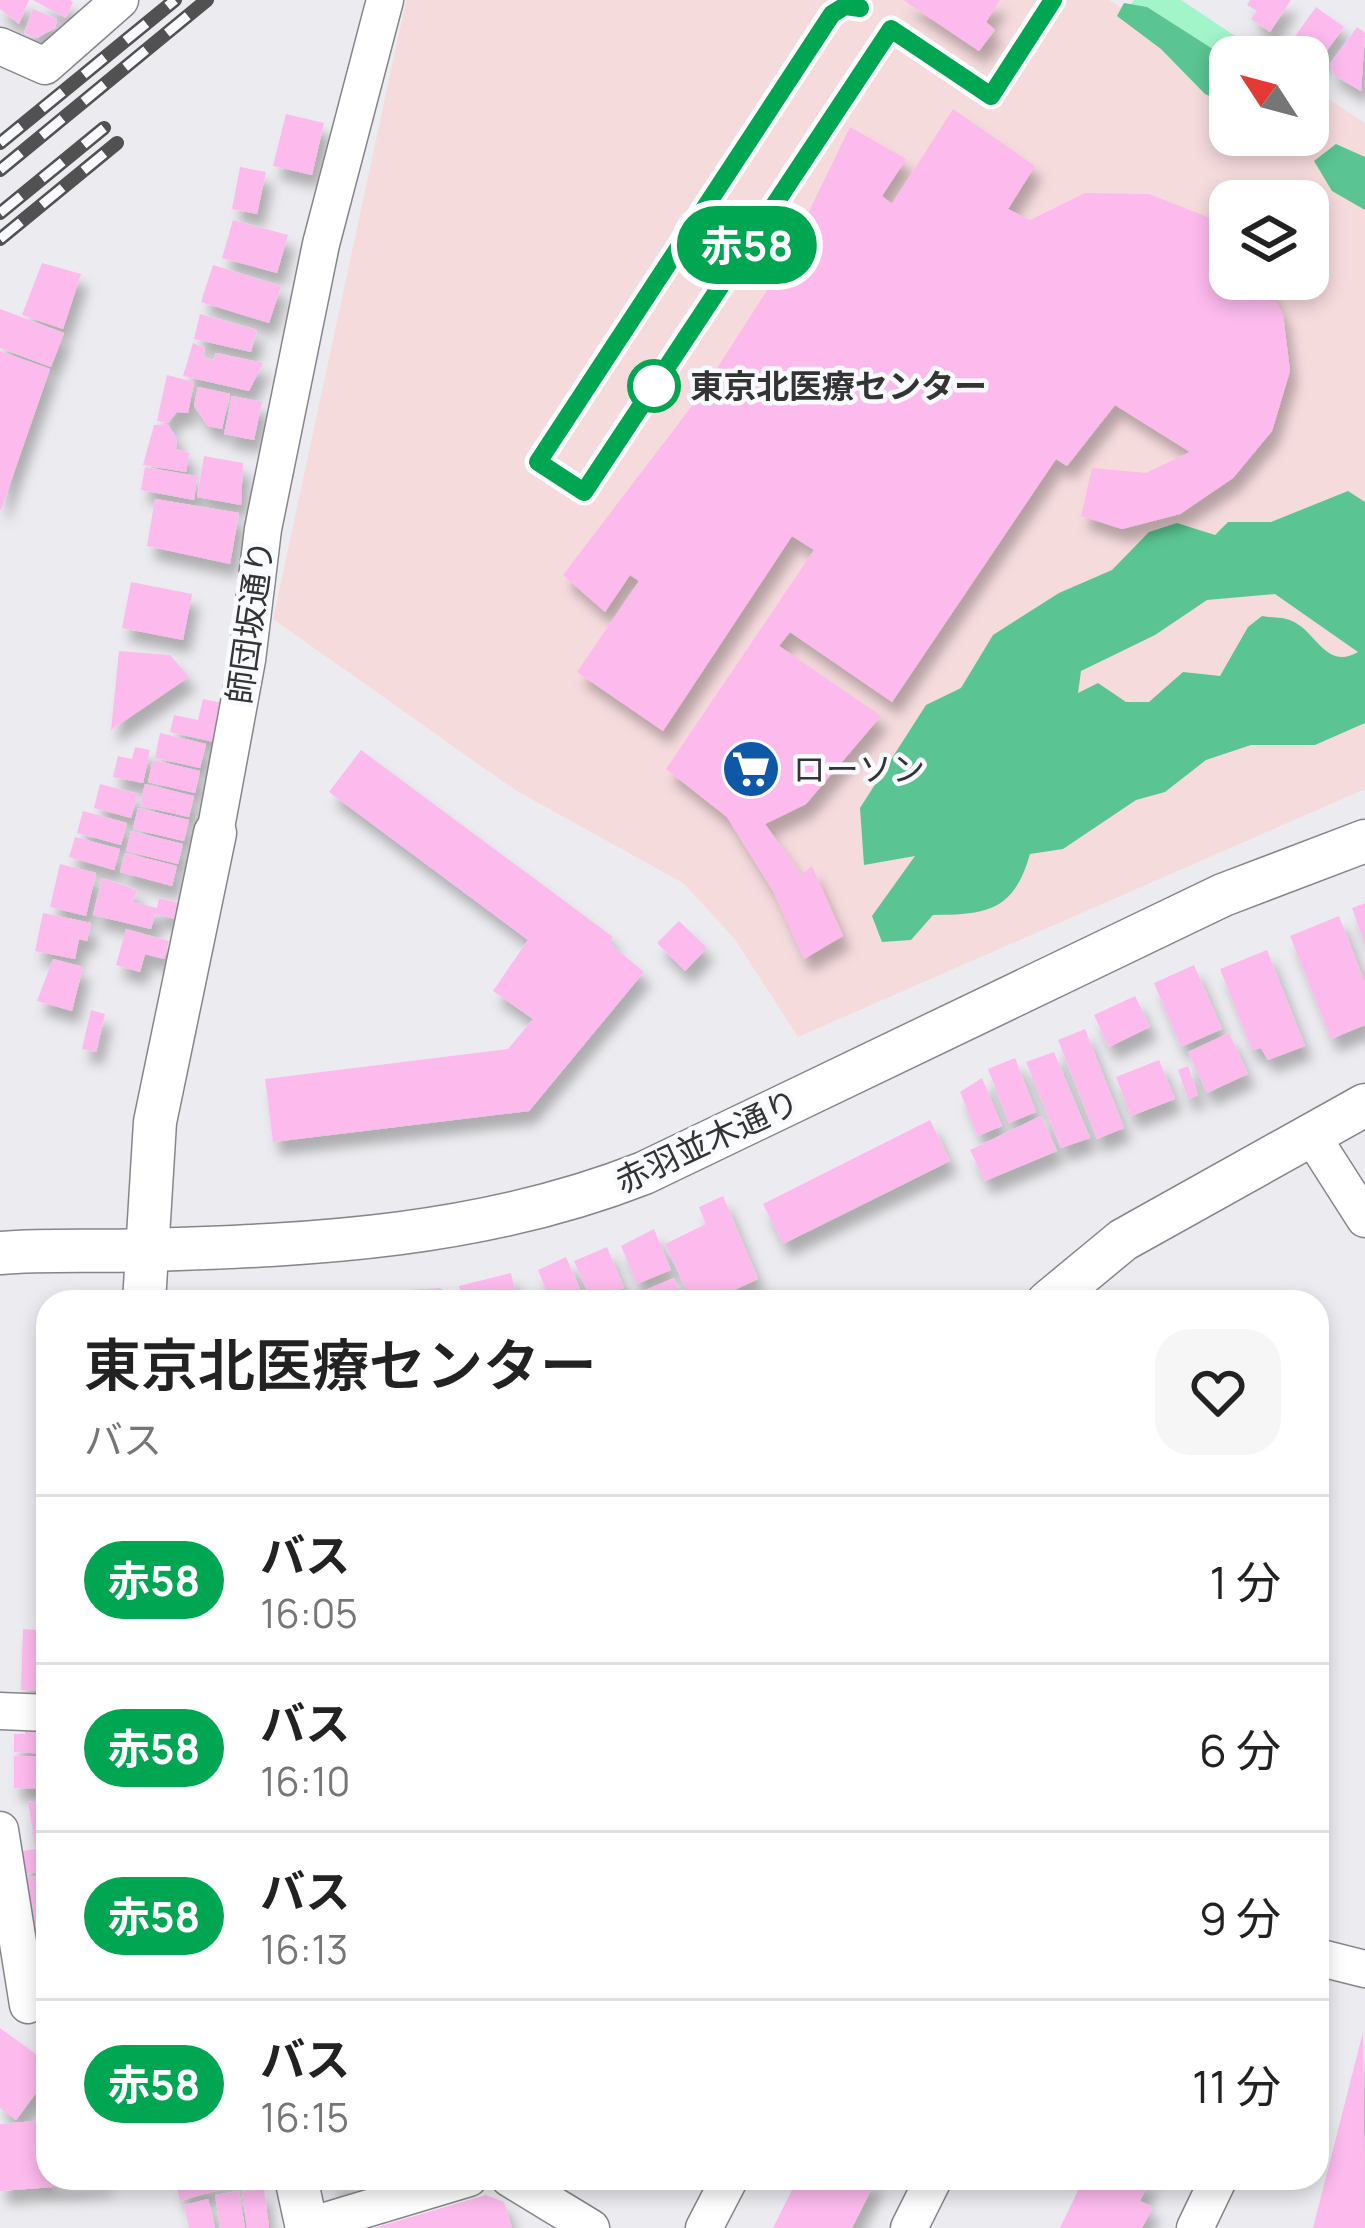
<!DOCTYPE html>
<html lang="ja">
<head>
<meta charset="utf-8">
<style>
  body { margin:0; font-family:Manrope,"Noto Sans JP",sans-serif; background:#f6f6f6; color:#222; height:100vh; display:flex; flex-direction:column; font-size:45px; white-space:nowrap }
  * { box-sizing:border-box; margin:0 }
  p { font-size:39px; color:#767676 }
  .icon { flex:none; width:66px; height:66px; fill:none; stroke:currentColor; stroke-width:2; stroke-linecap:round; stroke-linejoin:round }
  .map { position:relative; flex:1; overflow:hidden }
  .panel { position:absolute; left:36px; top:1290px; width:1293px; height:900px; display:flex; flex-direction:column; background:#fff; border-radius:36px; box-shadow:0 6px 18px #0003 }
  .panel>* { flex:none }
  .badge { padding:0 24px; border-radius:39px; font-size:42px; line-height:78px }
  .needle { width:78px; rotate:306deg }
  .tools { position:absolute; left:1209px; top:36px; display:grid; gap:24px }
  .tools a { display:grid; place-items:center; width:120px; height:120px; border-radius:24px; background:#fff; box-shadow:0 6px 18px #0003; font-size:60px }
  .map>.badge { position:absolute; translate:-50% -50%; box-shadow:0 0 0 6px #fff }
  .round { display:grid; place-items:center; flex:none; width:126px; height:126px; border-radius:36px; background:#f6f6f6 }
  .head { display:flex; align-items:center; justify-content:space-between; height:204px; padding:0 48px }
  h1 { font-size:57px; font-weight:600; line-height:90px }
  ul { padding:0; list-style:none }
  li { display:flex; align-items:center; gap:36px; height:168px; padding:0 48px; border-top:3px solid #e0e0e0 }
  li div { flex:1 }
  li b { display:block; font-size:45px }
  li em { font-style:normal }
  li .badge { min-width:132px; font-weight:700; text-align:center }
  .map>svg:first-child { display:block }
</style>
</head>
<body>
<div class="map">
<svg width="1365" height="2228" viewBox="0 0 1365 2228">
  <defs>
    <filter id="shadow"><feDropShadow dx="7" dy="13" stdDeviation="6" flood-color="#0004"/></filter>
  </defs>
  <rect width="100%" height="100%" fill="#ececf0"/>
  <path fill="#f6dbdd" fill-rule="evenodd" d="M406,0H1109L1230,77V135H1308V85L1365,123V789L798,1037L734,938L683,883L515,790L273,619ZM1230,201H1308V279H1230Z"/>
  <polygon fill="#a2f4c9" points="1134,0 1181,0 1265,56 1230,57 1230,72 1129,7"/>
  <g fill="#5ac492" fill-rule="evenodd">
    <polygon points="1124,3 1147,7 1230,60 1230,105 1205,94 1161,49 1117,16"/>
    <polygon points="1336,144 1365,157 1365,210 1332,191 1314,161"/>
    <path d="M1348,491L1365,502V723L1315,745H1251L1206,760L1165,792L1136,800L1063,849L1030,854C1014,910 989,915 933,915L911,940L882,942L872,916L915,856L864,865L860,808L926,705L961,688L993,635L1059,593L1112,570L1149,532L1177,523L1215,535L1228,522H1271ZM1275,594L1358,652C1326,671 1316,631 1292,621C1284,617 1271,618 1262,616L1248,627L1220,676L1183,672L1149,702H1126L1098,683L1078,693L1081,671L1155,635L1207,600Z"/>
  </g>
  <g fill="#fcbaed" filter="url(#shadow)">
    <polygon points="0,0 29,0 19,24 0,9"/>
    <polygon points="33,0 70,0 73,2 66,18"/>
    <polygon points="903,0 1000,0 986,22 995,30 979,51"/>
    <polygon points="1250,0 1291,0 1270,32 1251,19 1257,11 1247,5"/>
    <polygon points="1316,7 1344,27 1318,63 1290,43"/>
    <polygon points="33,9 57,19 55,28 37,38 24,33"/>
    <polygon points="1357,27 1365,33 1361,91 1335,76 1330,64"/>
    <polygon points="953,109 1035,166 1008,209 1030,220 1085,193 1149,194 1210,218 1230,238 1230,279 1263,279 1283,314 1290,371 1272,431 1233,478 1180,514 1122,529 1081,516 1092,468 1146,473 1190,452 1115,405 1067,466 1056,459 892,702 790,632 779,646 881,716 806,804 765,824 801,875 812,866 843,936 804,959 773,891 727,817 666,769 814,550 792,536 663,731 577,672 639,581 630,575 605,612 563,575 698,398 782,267 850,127 906,159 882,196 892,204"/>
    <polygon points="286,114 324,123 312,175 273,166"/>
    <polygon points="240,167 266,172 257,214 232,209"/>
    <polygon points="233,220 288,235 277,273 222,258"/>
    <polygon points="42,263 81,274 63,329 22,315"/>
    <polygon points="213,265 281,286 269,323 201,302"/>
    <polygon points="0,309 64,333 51,367 0,348"/>
    <polygon points="200,314 257,330 251,352 194,339"/>
    <polygon points="193,343 205,348 203,357 214,360 216,353 263,363 249,391 183,376"/>
    <polygon points="0,351 50,369 1,510 0,509"/>
    <polygon points="167,375 194,382 188,413 177,412 168,423 157,421"/>
    <polygon points="198,387 230,394 222,429 208,426 194,406"/>
    <polygon points="232,396 262,402 254,440 224,434"/>
    <polygon points="167,424 177,438 176,449 189,453 186,472 143,465 154,425"/>
    <polygon points="204,456 243,463 241,505 197,497"/>
    <polygon points="145,467 197,476 194,500 141,490"/>
    <polygon points="155,499 239,513 230,564 147,546"/>
    <polygon points="131,582 192,594 183,640 122,628"/>
    <polygon points="119,651 170,655 189,677 111,730"/>
    <polygon points="203,699 222,703 214,742 170,732 174,715 198,720"/>
    <polygon points="160,733 206,744 200,768 155,758"/>
    <polygon points="135,747 150,750 143,783 113,777 118,756 132,759"/>
    <polygon points="361,750 613,937 609,943 644,972 529,1111 273,1142 265,1079 508,1049 533,1019 493,991 528,940 329,792"/>
    <polygon points="153,760 200,771 195,793 148,782"/>
    <polygon points="100,784 138,794 131,818 94,808"/>
    <polygon points="145,784 194,796 189,817 140,806"/>
    <polygon points="138,808 189,820 184,841 133,829"/>
    <polygon points="83,811 127,823 121,845 77,833"/>
    <polygon points="131,831 183,844 178,864 126,851"/>
    <polygon points="75,837 120,849 114,870 69,857"/>
    <polygon points="125,853 177,866 172,886 120,872"/>
    <polygon points="60,864 96,873 86,916 50,907"/>
    <polygon points="102,878 137,890 133,902 157,908 159,898 179,903 175,919 155,914 151,929 93,915"/>
    <polygon points="1365,903 1365,942 1364,942 1352,908"/>
    <polygon points="43,913 91,923 87,941 79,939 75,959 35,951"/>
    <polygon points="1339,916 1365,983 1365,1025 1331,1039 1290,936"/>
    <polygon points="679,921 707,948 685,971 657,943"/>
    <polygon points="126,929 169,941 164,959 145,954 140,972 116,965"/>
    <polygon points="1267,950 1305,1046 1268,1060 1261,1048 1252,1050 1220,969"/>
    <polygon points="53,959 83,967 72,1011 37,1001"/>
    <polygon points="1194,965 1222,1029 1181,1047 1154,983"/>
    <polygon points="1135,996 1150,1027 1109,1047 1094,1015"/>
    <polygon points="91,1010 105,1014 96,1052 82,1049"/>
    <polygon points="1085,1029 1124,1128 1097,1139 1058,1040"/>
    <polygon points="1229,1033 1248,1074 1207,1093 1188,1052"/>
    <polygon points="1054,1052 1090,1138 1061,1148 1026,1062"/>
    <polygon points="1015,1058 1036,1112 1009,1123 988,1069"/>
    <polygon points="1159,1060 1175,1099 1131,1116 1116,1077"/>
    <polygon points="1188,1066 1198,1095 1188,1099 1178,1070"/>
    <polygon points="982,1078 1002,1126 978,1136 960,1092"/>
    <polygon points="1041,1116 1057,1151 985,1181 970,1150"/>
    <polygon points="930,1120 950,1161 783,1244 763,1204"/>
    <polygon points="723,1196 758,1279 709,1302 692,1302 665,1244 706,1224 699,1207"/>
    <polygon points="654,1229 671,1270 637,1284 621,1246"/>
    <polygon points="607,1247 624,1288 592,1302 574,1261"/>
    <polygon points="566,1257 580,1289 551,1302 538,1270"/>
    <polygon points="511,1273 518,1302 463,1302 459,1286"/>
    <polygon points="674,1278 684,1302 641,1302 638,1293"/>
    <polygon points="440,1288 452,1295 453,1302 409,1302 408,1290"/>
    <polygon points="23,1629 48,1631 48,1691 21,1690"/>
    <polygon points="25,1725 48,1726 48,1754 14,1752 14,1734 25,1734"/>
    <polygon points="14,1756 48,1756 48,1789 14,1788"/>
    <polygon points="48,1799 48,1842 35,1844 28,1802"/>
    <polygon points="48,1847 48,1870 26,1874 22,1851"/>
    <polygon points="48,1874 48,1903 31,1906 26,1878"/>
    <polygon points="48,1905 48,1960 37,1962 30,1908"/>
    <polygon points="0,2028 48,2063 48,2077 16,2120 0,2108"/>
    <polygon points="1363,2032 1365,2228 1313,2228"/>
    <polygon points="48,2120 48,2178 106,2178 106,2183 0,2191 0,2124"/>
    <polygon points="175,2178 256,2178 256,2179 180,2201"/>
    <polygon points="330,2178 376,2178 376,2180 332,2189"/>
    <polygon points="798,2178 877,2178 852,2228 773,2228"/>
    <polygon points="1084,2178 1151,2178 1140,2201 1153,2207 1142,2228 1060,2228"/>
    <polygon points="264,2189 269,2228 247,2228 242,2192"/>
    <polygon points="239,2191 245,2228 220,2228 215,2195"/>
    <polygon points="486,2195 504,2202 512,2228 374,2228"/>
    <polygon points="208,2199 215,2228 189,2228 184,2205"/>
  </g>
  <g fill="none" stroke-linecap="round" stroke-linejoin="round">
    <defs>
      <g id="minor">
        <polyline points="0,46 45,66 120,0"/>
        <polyline points="215,833 247,660 263,529 321,244 385,0"/>
        <polyline points="1310,1133 1365,1219"/>
        <polyline points="0,1711 48,1713"/>
        <polyline points="0,1830 28,2005"/>
        <polyline points="1317,1957 1365,1969"/>
        <polyline points="509,2178 591,2228"/>
        <polyline points="306,2227 469,2178"/>
        <polyline points="704,2228 730,2178"/>
        <polyline points="909,2228 934,2178"/>
        <polyline points="1195,2228 1219,2178"/>
      </g>
      <g id="tertiary">
        <path d="M0,1253C49,1249 98,1252 147,1250C318,1245 484,1236 644,1173L1223,895L1365,841"/>
        <polyline points="144,1302 155,1122 215,833"/>
        <polyline points="1048,1302 1123,1240 1365,1105"/>
        <polyline points="296,2178 307,2228"/>
      </g>
    </defs>
    <use href="#minor" stroke="#858689" stroke-width="39"/>
    <use href="#tertiary" stroke="#858689" stroke-width="45"/>
    <use href="#minor" stroke="#fff" stroke-width="36"/>
    <use href="#tertiary" stroke="#fff" stroke-width="42"/>
    <defs>
      <g id="rail">
        <polyline points="0,143 175,0"/>
        <polyline points="0,170 207,0"/>
        <polyline points="0,213 104,128"/>
        <polyline points="0,239 117,143"/>
      </g>
    </defs>
    <use href="#rail" stroke="#515152" stroke-width="14"/>
    <use href="#rail" stroke="#f9fafe" stroke-width="9" stroke-dasharray="27" stroke-linecap="butt"/>
  </g>
  <g fill="none" stroke-linecap="round" stroke-linejoin="round">
    <defs>
      <polyline id="line" points="860,8 845,6 832,14 538,462 584,492 891,29 991,96 1053,0"/>
    </defs>
    <use href="#line" stroke="#fff" stroke-width="27"/>
    <use href="#line" stroke="#00a651" stroke-width="18"/>
  </g>
  <defs>
    <symbol id="supermarket-disc" viewBox="-11 -11 22 22"><circle r="9.5" fill="#0e58a7" stroke="#f9fafe"/><path d="M-6-5.5h2.5l.6 2H6L4.5 2H-2.5L-4.4-4H-6ZM-1.5 3.2a1.3 1.3 0 1 0 .1 0ZM3 3.2a1.3 1.3 0 1 0 .1 0Z" fill="#fff"/></symbol>
  </defs>
  <g fill-rule="evenodd">
    <use href="#supermarket-disc" x="718" y="736" width="66" height="66"/>
  </g>
  <circle fill="#fff" stroke="#00a651" stroke-width="6" cx="654" cy="386" r="24"/>
  <g text-anchor="middle" stroke-width="9" stroke-linejoin="round" paint-order="stroke">
    <g font-size="33" font-weight="bold" fill="#343435" stroke="#f9fafe" text-anchor="start">
      <text x="690" y="398">東京北医療センター</text>
    </g>
    <g font-size="33" fill="#343435" stroke="#f9fafe">
      <text transform="translate(250 622) rotate(-82)" y="12">師団坂通り</text>
      <text transform="translate(707 1141) rotate(-25)" y="12">赤羽並木通り</text>
    </g>
    <g font-size="33" fill="#343435" stroke="#f9fafe" text-anchor="start">
      <text x="793" y="781">ローソン</text>
    </g>
  </g>
</svg>
<div class="tools">
<a><svg class="needle" viewBox="-14 -14 28 28"><path d="M0-13l5 13h-10z" fill="#e53935"/><path d="M0 13l5-13h-10z" fill="#767676"/></svg></a>
<a><svg class="icon" aria-label="layers" viewBox="0 0 24 24"><path d="M12 4l9 5-9 5-9-5zM3 14l9 5 9-5"/></svg></a>
</div>
<b class="badge" style="left:747px;top:245px;background:#00a651;color:#fff">赤58</b>
<section class="panel">
<div class="head"><div><h1>東京北医療センター</h1><p>バス</p></div><a class="round"><svg class="icon" aria-label="heart" viewBox="0 0 24 24"><path d="M12 20l-8-8c-3-5 5-10 8-4 3-6 11-1 8 4z"/></svg></a></div>
<ul>
<li><span class="badge" style="background:#00a651;color:#fff">赤58</span><div><b>バス</b><p>16:05</p></div><em>1 分</em></li>
<li><span class="badge" style="background:#00a651;color:#fff">赤58</span><div><b>バス</b><p>16:10</p></div><em>6 分</em></li>
<li><span class="badge" style="background:#00a651;color:#fff">赤58</span><div><b>バス</b><p>16:13</p></div><em>9 分</em></li>
<li><span class="badge" style="background:#00a651;color:#fff">赤58</span><div><b>バス</b><p>16:15</p></div><em>11 分</em></li>
</ul>
</section>
</div>
</body>
</html>
